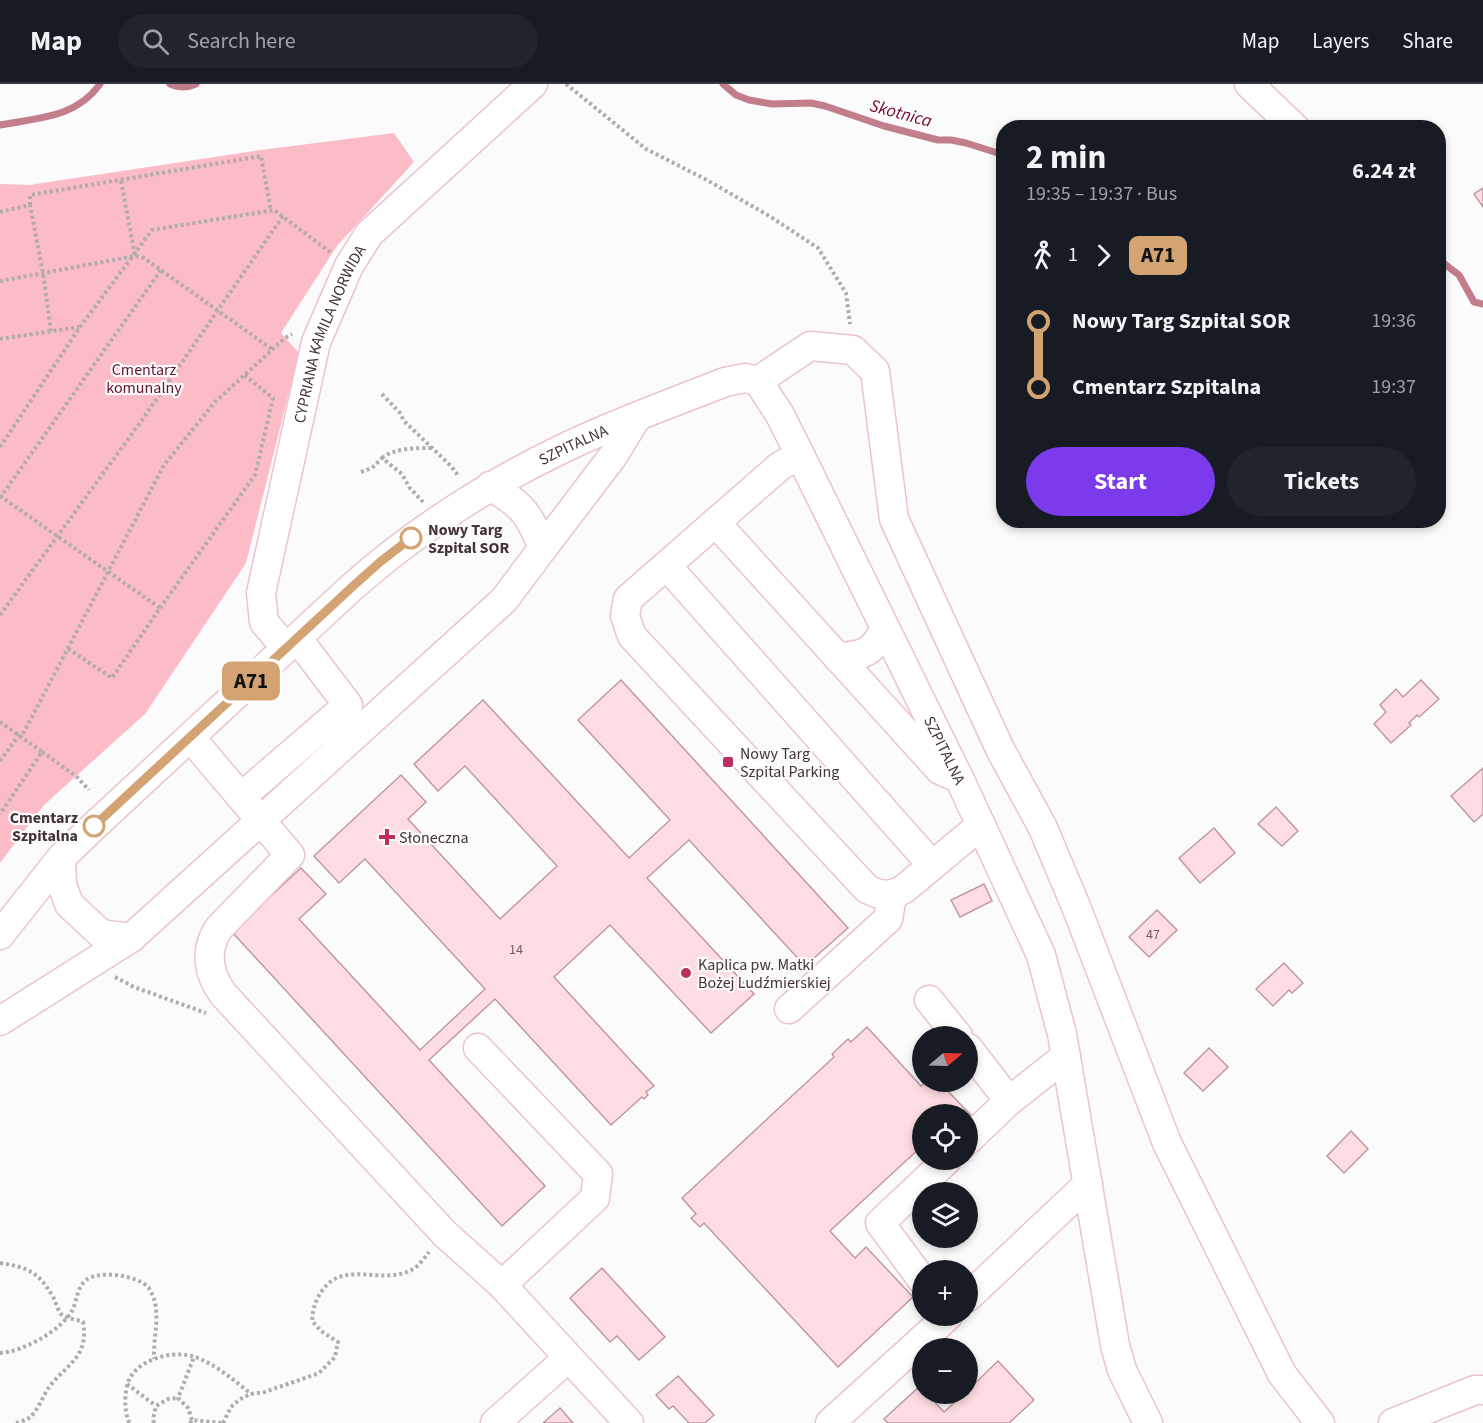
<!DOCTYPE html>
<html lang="en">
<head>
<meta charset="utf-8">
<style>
  body { margin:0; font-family:"Source Sans 3",sans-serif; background:#20242c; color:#f1f3f6; height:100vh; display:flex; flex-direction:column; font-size:22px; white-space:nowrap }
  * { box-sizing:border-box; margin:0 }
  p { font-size:20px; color:#9ea1a6 }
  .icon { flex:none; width:33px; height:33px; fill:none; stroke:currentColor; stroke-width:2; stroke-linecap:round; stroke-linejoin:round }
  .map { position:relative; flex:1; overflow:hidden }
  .details { position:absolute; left:996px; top:36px; width:450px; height:408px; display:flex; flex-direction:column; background:#171b24; border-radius:24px; box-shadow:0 3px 9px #0003 }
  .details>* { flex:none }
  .badge { padding:0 12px; border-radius:9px; font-size:21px; line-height:39px }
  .needle { width:39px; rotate:71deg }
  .controls { position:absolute; left:912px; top:942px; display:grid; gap:12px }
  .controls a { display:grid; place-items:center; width:66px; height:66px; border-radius:50%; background:#171b24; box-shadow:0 3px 9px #0003; font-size:30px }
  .map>.badge { position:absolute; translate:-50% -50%; box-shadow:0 0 0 3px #fff }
  .legs { display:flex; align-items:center; gap:9px; height:66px; padding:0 30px; font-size:20px }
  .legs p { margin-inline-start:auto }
  .overview { display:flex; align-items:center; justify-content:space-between; height:102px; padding:0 30px }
  h1 { font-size:33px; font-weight:700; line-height:45px }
  .action { display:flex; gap:12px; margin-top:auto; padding:12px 30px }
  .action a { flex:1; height:69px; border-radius:36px; background:#7c3aed; color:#fff; font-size:24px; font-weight:700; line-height:69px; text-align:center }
  .action a+a { background:#20242c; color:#f1f3f6 }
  ul { padding:0 30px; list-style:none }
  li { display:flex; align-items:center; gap:21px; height:66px; font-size:22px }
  li i { display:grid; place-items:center; width:9px; height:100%; margin:0 8px; background:currentColor }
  li i::after { content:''; width:15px; height:15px; margin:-8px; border:4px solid; border-radius:50%; background:#171b24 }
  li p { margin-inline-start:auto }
  li:first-child i { background:linear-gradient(#0000 50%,currentColor 0) }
  li:last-child i { background:linear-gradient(currentColor 50%,#0000 0) }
  header { display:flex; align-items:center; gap:36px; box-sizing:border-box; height:84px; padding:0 30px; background:#171b24; border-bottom:2px solid #363941 }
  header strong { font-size:28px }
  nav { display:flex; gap:33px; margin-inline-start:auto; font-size:21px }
  .search { width:420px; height:54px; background:#20242c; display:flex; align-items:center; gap:15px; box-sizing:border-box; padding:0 21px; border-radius:33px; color:#9ea1a6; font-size:22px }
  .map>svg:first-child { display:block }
</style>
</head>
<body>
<header>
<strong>Map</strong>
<div class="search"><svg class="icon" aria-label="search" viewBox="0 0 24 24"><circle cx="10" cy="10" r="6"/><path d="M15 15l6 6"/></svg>Search here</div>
<nav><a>Map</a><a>Layers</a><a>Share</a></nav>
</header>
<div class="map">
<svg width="1483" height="1339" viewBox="0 0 1483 1339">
  <rect width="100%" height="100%" fill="#fbfbfb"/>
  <polygon fill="#fbbbc7" points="394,49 414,78 337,162 281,249 299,269 246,479 145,630 44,721 0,779 0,100 29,101 261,66"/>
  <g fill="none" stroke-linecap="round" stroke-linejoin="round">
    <g stroke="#c37e8c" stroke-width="7">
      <path d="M170,0C180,4 187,4 196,0"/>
      <polyline points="723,0 736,11 749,16 772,20 811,19 825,22 884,42 938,56 951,56 966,59 1004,71"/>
      <path d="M0,41C38,34 76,34 100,0"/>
      <polyline points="1438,175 1459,191 1474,218 1483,220"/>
    </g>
  </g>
  <g fill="#fedde2" stroke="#c099a0" stroke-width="1.5">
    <polygon points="1483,104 1483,123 1474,110"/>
    <polygon points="621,596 848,844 805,882 689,756 647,794 754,910 711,949 610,841 554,893 654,1002 646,1008 648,1011 644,1015 642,1013 611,1041 495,915 429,976 545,1102 502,1142 232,848 301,784 326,810 299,835 420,966 485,905 365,775 339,799 314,772 401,691 426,718 408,735 500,835 557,782 465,682 438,707 414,680 483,616 629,774 670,736 578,636"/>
    <polygon points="1421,596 1439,615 1419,633 1417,631 1409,639 1411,641 1391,659 1374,640 1386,628 1380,621 1396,605 1403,613"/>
    <polygon points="1483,684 1483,730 1474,738 1451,712"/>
    <polygon points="1276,723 1298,747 1282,762 1258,740"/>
    <polygon points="1214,744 1235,769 1200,799 1179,774"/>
    <polygon points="984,800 992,817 960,833 951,816"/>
    <polygon points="1157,826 1177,846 1149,873 1129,853"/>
    <polygon points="1284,879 1303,899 1292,909 1289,906 1273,922 1256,905"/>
    <polygon points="867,943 921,1002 926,998 939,998 971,1031 968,1035 968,1030 922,1030 922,1062 830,1147 855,1174 866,1163 913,1213 838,1283 704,1139 700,1143 691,1134 696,1130 682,1114 834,973 832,970 848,955 851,958"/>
    <polygon points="1209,964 1228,983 1203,1007 1184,989"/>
    <polygon points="1351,1047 1368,1065 1344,1089 1327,1072"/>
    <polygon points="602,1184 665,1253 639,1276 617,1252 610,1258 570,1214"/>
    <polygon points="998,1277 1034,1316 1009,1339 888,1339 884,1335 920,1302 922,1310 927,1310 944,1328 964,1310 968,1310 968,1306"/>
    <polygon points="678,1292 714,1331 705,1339 689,1339 673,1322 669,1325 656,1311"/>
    <polygon points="560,1324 573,1339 543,1339"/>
  </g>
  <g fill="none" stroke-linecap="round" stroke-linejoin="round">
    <defs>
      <g id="minor">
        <polyline points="1249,0 1295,44"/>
        <polyline points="758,297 810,262 853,266 875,287 894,435 1000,665 1043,744 1077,825 1167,1059 1282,1290 1320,1339"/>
        <path d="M800,371L780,382L628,515L625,532L632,552L867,805C881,812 890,813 904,805L981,741"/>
        <polyline points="716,439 940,686 951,691"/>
        <polyline points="543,464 613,372 637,333"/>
        <polyline points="667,482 932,781"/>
        <path id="s1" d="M286,564L264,538L261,509L316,258L349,182L369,150L533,0"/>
        <path d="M837,573C863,572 873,569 885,544"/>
        <path d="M190,653L290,771L219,844C204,866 208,889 223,910L445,1150L502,1201L629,1339"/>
        <polyline points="241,713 348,621 297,554"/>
        <path d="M61,774L62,801L69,820L101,850L131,854L504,516L543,464C529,430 523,421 490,402"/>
        <path id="s2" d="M0,851L61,774L92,744L351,504C415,447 487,401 564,364C616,339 672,319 725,298L745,294L758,297L780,331L800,371L960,696L1041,871L1062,950L1115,1261L1122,1286L1148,1339"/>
        <polyline points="929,916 958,952"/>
        <polyline points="789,925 888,835 892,812"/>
        <polyline points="0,937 131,854"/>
        <polyline points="478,964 598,1090 595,1114 502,1201"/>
        <polyline points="968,964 1009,1017 968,1056"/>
        <polyline points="1009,1017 1066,972"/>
        <polyline points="922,1196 880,1139 947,1076"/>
        <polyline points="968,1213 1088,1100"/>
        <polyline points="495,1339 568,1274"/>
        <polyline points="830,1339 948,1232"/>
        <polyline points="1393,1339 1475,1306 1483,1306"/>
      </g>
    </defs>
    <use href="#minor" stroke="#ecc3ca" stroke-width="31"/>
    <g stroke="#b1abac" stroke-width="4" stroke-dasharray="3 3" stroke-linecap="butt">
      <polyline points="566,0 646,65 705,95 771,133 818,164 846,209 850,240"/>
      <polyline points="121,97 135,171"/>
      <polyline points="30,121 30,111 261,72 271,127"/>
      <polyline points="0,128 30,121 43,189 51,247"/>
      <polyline points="0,197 135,172 144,174 273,266"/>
      <polyline points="0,255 79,243"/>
      <polyline points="382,310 400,329 404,337 452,383 459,393"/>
      <polyline points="0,363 80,243 152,146 274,126 330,168"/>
      <path d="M382,374C394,364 417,364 431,364"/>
      <polyline points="361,388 372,384 382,374 402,390 409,403 423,418"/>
      <polyline points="0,412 160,524 112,594 67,564"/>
      <polyline points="0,414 161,186"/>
      <polyline points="160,524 255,391 273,314 244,291"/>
      <polyline points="0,531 142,336 283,132"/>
      <polyline points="0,638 42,668 0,730"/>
      <polyline points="42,668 76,692 89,706"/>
      <polyline points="0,677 19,651 24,648 164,381 215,318 285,254 292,250"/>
      <polyline points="115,893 134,903 206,929"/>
      <path d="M0,1179C27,1183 39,1188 53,1213C56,1218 57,1225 61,1230C66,1235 76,1235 83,1238C89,1273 68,1279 50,1302C43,1311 38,1327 29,1334C26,1336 20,1338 16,1339"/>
      <path d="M0,1269C22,1268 63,1246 73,1225C77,1215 77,1204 86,1196C99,1186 136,1191 148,1203C150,1205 153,1212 154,1215C160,1234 153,1255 154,1275"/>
      <polyline points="127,1300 156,1322"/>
      <polyline points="192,1336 188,1324 178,1314 194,1273"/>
      <path d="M129,1339C125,1328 124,1315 127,1302C132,1277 170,1266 192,1272C213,1278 235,1297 251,1310"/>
      <polyline points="154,1339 153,1335 156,1322 168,1315 178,1314"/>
      <polyline points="190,1339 192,1336 222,1339"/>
      <path d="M223,1339L231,1323L240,1315L251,1310L265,1308L319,1289L335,1273L338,1258L321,1247L312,1237C313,1223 316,1214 325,1203C347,1177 385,1202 413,1185C419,1182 424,1174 429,1168"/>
    </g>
    <use href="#minor" stroke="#fff" stroke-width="28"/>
  </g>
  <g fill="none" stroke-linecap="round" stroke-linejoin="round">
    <defs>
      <polyline id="line-1" points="94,742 351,504 380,478 411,454"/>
    </defs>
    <use href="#line-1" stroke="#fff" stroke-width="14"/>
    <use href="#line-1" stroke="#d4a373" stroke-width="9"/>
  </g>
  <g fill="#fff" stroke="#d4a373" stroke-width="3">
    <circle cx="411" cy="454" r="10"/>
    <circle cx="94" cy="742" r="10"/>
  </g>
  <g fill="#bc2e5c" stroke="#fbfbfb" stroke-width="2">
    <rect x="722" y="672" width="12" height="12" rx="3"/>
    <path d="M384 744h6v6h6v6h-6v6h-6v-6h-6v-6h6z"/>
    <circle cx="686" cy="889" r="6"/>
  </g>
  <g text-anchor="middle" stroke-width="4.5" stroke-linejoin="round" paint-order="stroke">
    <g font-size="14" fill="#725e62">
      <text x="1153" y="855">47</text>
      <text x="516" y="870">14</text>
    </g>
    <g font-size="16" fill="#443437" stroke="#fbfbfb">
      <text dy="6" stroke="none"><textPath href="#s1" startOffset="332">CYPRIANA KAMILA NORWIDA</textPath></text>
      <text dy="6" stroke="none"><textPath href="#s2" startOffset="760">SZPITALNA</textPath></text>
      <text dy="6" stroke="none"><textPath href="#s2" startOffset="1372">SZPITALNA</textPath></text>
    </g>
    <g font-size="16" fill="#64152e" stroke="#fbfbfb">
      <text x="144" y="291">Cmentarz<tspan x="144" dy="18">komunalny</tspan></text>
    </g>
    <g font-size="16" font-weight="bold" fill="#443437" stroke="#fbfbfb" text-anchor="start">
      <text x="428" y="451">Nowy Targ<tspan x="428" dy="18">Szpital SOR</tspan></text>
      <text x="78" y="739" text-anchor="end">Cmentarz<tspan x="78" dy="18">Szpitalna</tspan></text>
    </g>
    <g font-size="16" fill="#443437" stroke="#fbfbfb" text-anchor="start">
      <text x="740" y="675">Nowy Targ<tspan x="740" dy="18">Szpital Parking</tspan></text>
      <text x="399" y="759">Słoneczna</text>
      <text x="698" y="886">Kaplica pw. Matki<tspan x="698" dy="18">Bożej Ludźmierskiej</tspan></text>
    </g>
    <g font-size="18" font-style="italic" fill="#740532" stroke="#fbfbfb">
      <text transform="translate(901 29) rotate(15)" y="6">Skotnica</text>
    </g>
  </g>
</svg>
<div class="controls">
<a><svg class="needle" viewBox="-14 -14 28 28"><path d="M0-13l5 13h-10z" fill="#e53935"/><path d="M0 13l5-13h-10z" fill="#9ea1a6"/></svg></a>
<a><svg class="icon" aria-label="locate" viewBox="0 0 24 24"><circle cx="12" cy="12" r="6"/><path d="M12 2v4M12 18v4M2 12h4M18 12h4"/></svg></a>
<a><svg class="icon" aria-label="layers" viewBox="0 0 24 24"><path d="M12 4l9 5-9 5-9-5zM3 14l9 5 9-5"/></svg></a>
<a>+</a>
<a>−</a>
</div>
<b class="badge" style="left:251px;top:597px;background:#d4a373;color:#111">A71</b>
<section class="details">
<div class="overview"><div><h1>2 min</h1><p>19:35 – 19:37 · Bus</p></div><b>6.24 zł</b></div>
<div class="legs"><svg class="icon" aria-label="walk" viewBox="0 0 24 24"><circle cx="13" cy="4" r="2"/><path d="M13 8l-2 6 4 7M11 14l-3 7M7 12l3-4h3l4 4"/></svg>1<svg class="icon" aria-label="forward" viewBox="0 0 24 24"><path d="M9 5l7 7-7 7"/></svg><b class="badge" style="background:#d4a373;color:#111">A71</b></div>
<ul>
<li><i style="color:#d4a373"></i><b>Nowy Targ Szpital SOR</b><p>19:36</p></li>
<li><i style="color:#d4a373"></i><b>Cmentarz Szpitalna</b><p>19:37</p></li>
</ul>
<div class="action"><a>Start</a><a>Tickets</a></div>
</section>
</div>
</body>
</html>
